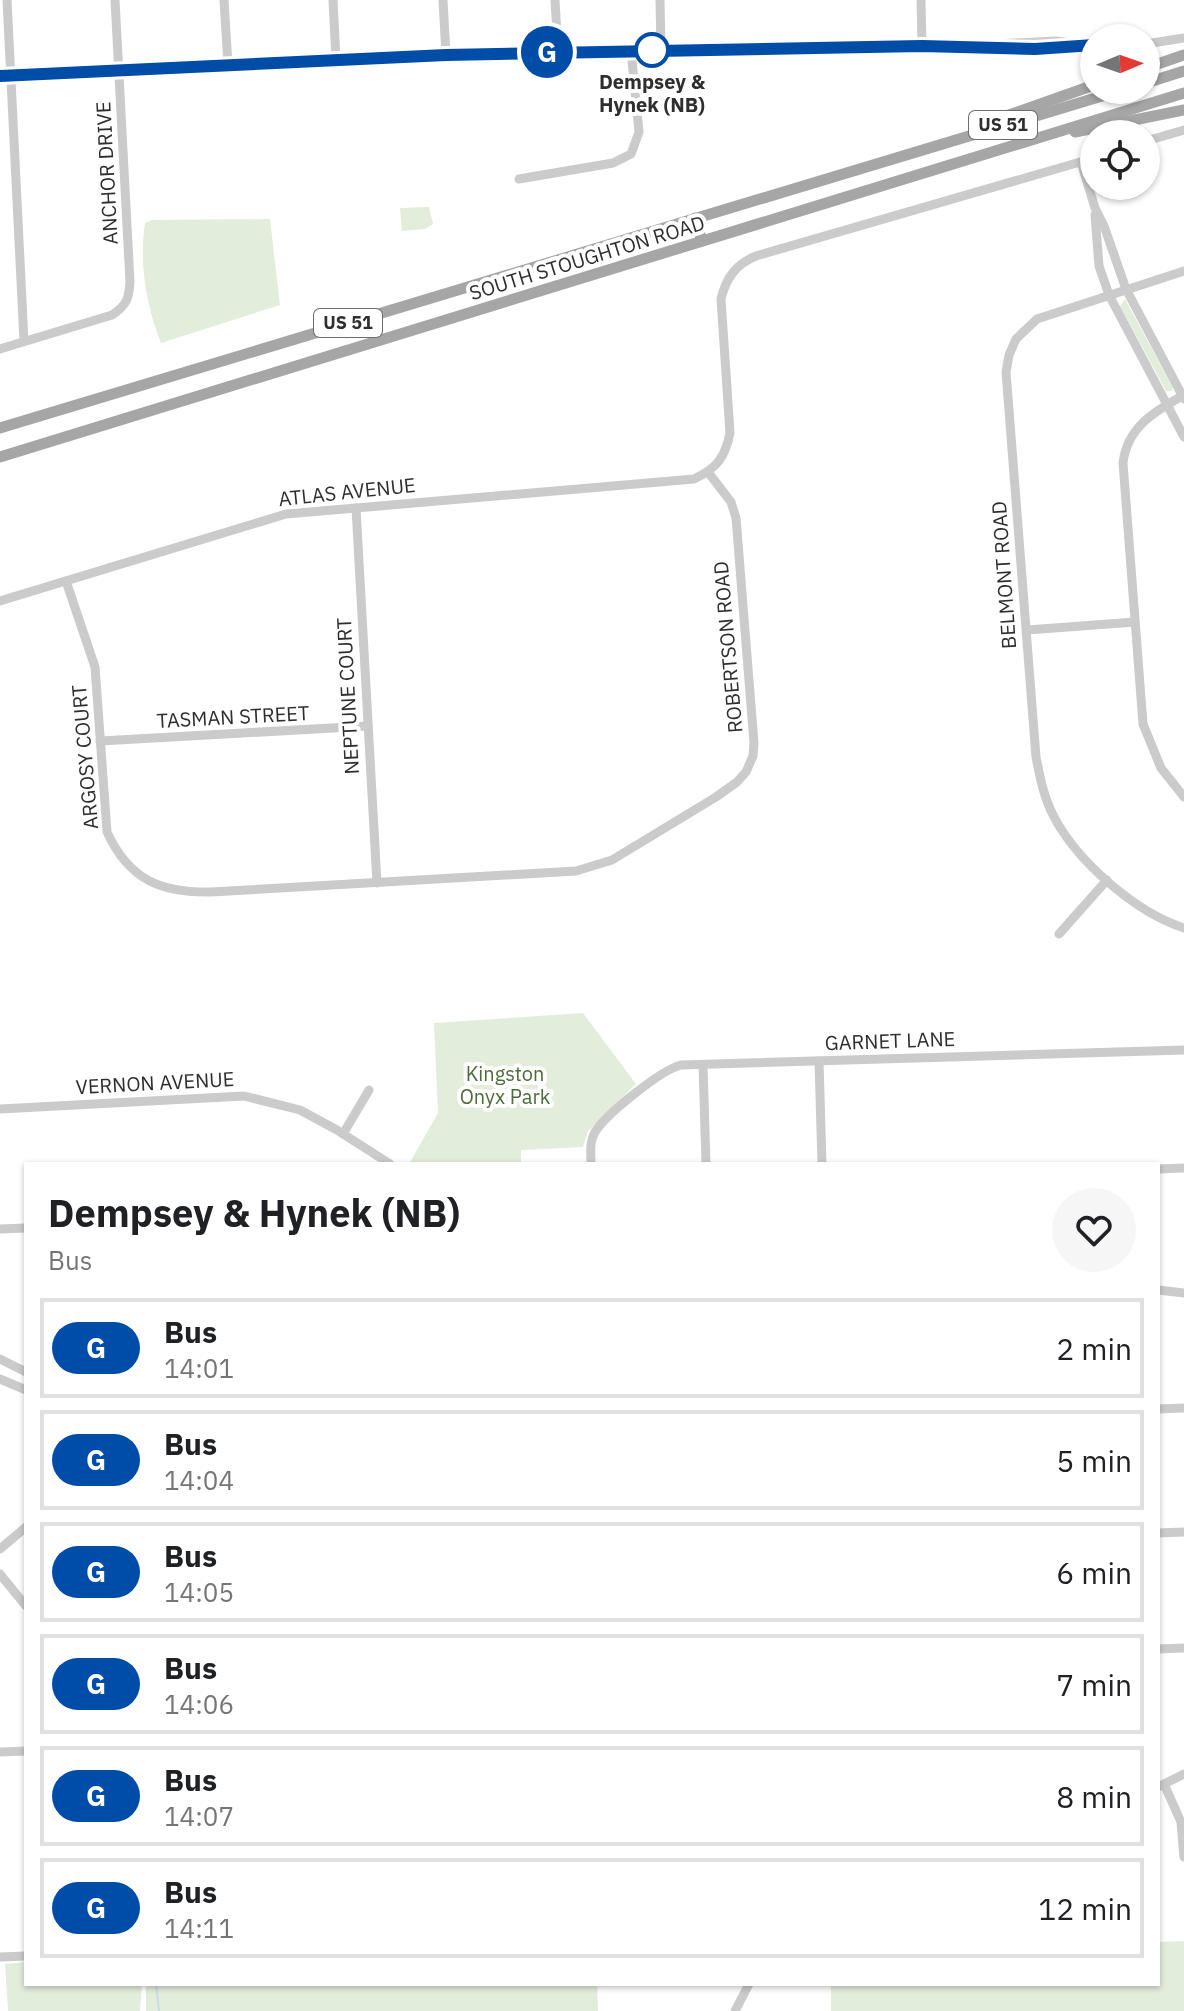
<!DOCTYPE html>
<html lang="en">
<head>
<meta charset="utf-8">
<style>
  body { margin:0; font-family:"IBM Plex Sans",sans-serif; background:#f6f6f6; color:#202124; height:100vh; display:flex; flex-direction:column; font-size:30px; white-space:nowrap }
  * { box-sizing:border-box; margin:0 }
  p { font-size:26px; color:#757577 }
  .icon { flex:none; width:44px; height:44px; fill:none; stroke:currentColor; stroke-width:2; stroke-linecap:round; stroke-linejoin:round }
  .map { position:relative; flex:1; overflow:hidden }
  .side { position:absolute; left:24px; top:1162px; width:1136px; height:824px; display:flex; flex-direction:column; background:#fff; border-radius:0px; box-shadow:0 2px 6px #0004 }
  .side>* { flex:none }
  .badge { padding:0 16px; border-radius:26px; font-size:28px; line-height:52px }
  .needle { width:52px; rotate:88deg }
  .tools { position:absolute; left:1080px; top:24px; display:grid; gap:16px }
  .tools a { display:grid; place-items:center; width:80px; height:80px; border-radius:50%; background:#fff; box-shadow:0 2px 6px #0004; font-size:40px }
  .map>.badge { position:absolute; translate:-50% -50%; box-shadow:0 0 0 4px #fff }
  .round { display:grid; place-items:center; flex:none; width:84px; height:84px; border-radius:42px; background:#f6f6f6 }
  .head { display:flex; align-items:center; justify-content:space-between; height:136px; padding:0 24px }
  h1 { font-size:38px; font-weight:700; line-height:60px }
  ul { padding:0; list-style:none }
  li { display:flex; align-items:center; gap:24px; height:100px; margin:0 16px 12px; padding:0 8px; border:4px solid #e0e0e0; border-radius:0px }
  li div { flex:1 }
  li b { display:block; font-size:30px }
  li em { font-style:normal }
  li .badge { min-width:88px; font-weight:700; text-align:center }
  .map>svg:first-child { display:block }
</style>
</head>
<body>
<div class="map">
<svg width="1184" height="2011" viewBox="0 0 1184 2011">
  <rect width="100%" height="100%" fill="#fff"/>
  <g fill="#e3eddb">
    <polygon points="429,207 433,224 425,229 402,231 400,208"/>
    <path d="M270,219L280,305L161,343C146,306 139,263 145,223L152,220Z"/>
    <polygon points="1125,299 1173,388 1172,391 1166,391 1120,306"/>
    <polygon points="583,1013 636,1084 588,1131 583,1147 521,1150 521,1164 409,1164 438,1113 434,1023"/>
    <polygon points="1184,1941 1184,2011 831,2011 831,1984 1158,1984 1158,1942"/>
    <polygon points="26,1962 26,1984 142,1984 140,2011 8,2011 5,1964"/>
    <polygon points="146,1984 597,1984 598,2011 146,2011"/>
  </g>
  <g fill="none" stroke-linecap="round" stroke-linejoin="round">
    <polyline stroke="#c7dbed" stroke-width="2" points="156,1984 159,2011"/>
    <g stroke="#cbcbcb" stroke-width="9">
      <polyline points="7,0 24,341"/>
      <polyline points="224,0 228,65"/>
      <polyline points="333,0 336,60"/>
      <polyline points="443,0 446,55"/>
      <polyline points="555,0 558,51"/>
      <polyline points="660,0 661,50"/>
      <polyline points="921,0 922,46"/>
      <polyline points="995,44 1056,41 1072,43"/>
      <polyline points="1146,44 1184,38"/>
      <polyline points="0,76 558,51 922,46 1035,49 1094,45"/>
      <polyline points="1146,141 1184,130"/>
      <polyline points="1081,162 1095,208 1104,226 1126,289 1184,399"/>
      <polyline points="519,179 613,163 631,154 639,132 631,50"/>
      <polyline points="1095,215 1099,266 1109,295 1184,437"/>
      <path d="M1184,271L1037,319L1016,339L1009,355L1006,372L1036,757C1040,778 1044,798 1054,817C1078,862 1135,912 1184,928"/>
      <path d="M0,349L112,315C126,306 129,299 130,282L115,0"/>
      <path d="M1184,395C1155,411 1127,427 1123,463L1143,724L1161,768L1184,797"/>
      <polyline points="356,508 377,883"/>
      <path d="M66,581L95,667L107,832C129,880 161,893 211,892L576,871L612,860L716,797L737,782L746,772L753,756L754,743L736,518L731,502L708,472"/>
      <path d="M0,601L286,514L694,479C717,468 725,458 730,433L721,299C726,278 736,264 756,256L1094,158"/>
      <polyline points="1027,630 1135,622"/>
      <polyline points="100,741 368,726"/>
      <polyline points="1059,934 1107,880"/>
      <polyline points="819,1061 822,1164"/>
      <polyline points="703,1065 706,1164"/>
      <polyline points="0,1109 244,1096 300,1110 337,1130 390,1164"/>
      <polyline points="343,1134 369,1090"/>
      <path d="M591,1164C591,1153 589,1142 595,1132C606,1114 661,1070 681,1065L1184,1050"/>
      <polyline points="1158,1169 1184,1168"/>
      <polyline points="0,1229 26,1228"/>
      <polyline points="1158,1290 1184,1293"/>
      <polyline points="0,1359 26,1372"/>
      <polyline points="0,1379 26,1390"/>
      <polyline points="1158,1409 1184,1408"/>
      <polyline points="1158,1533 1184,1532"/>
      <polyline points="0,1549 26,1527"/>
      <polyline points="0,1574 26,1606"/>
      <polyline points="1158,1649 1184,1648"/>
      <polyline points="0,1752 26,1751"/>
      <polyline points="1164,1784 1181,1822 1184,1857"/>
      <polyline points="1158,1787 1184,1774"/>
      <polyline points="0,1957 26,1956"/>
      <polyline points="735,2011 749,1984"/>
    </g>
    <g stroke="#a6a6a6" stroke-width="11">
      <polyline points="1146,68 1184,55"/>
      <polyline points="1146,83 1184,71"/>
      <polyline points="978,126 1094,85"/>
      <polyline points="1075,132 1184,110"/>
      <polyline points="695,218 702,241"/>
      <polyline points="0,428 1122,90"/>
      <polyline points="0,457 1184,93"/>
    </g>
  </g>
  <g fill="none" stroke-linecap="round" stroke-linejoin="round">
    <defs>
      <polyline id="line" points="0,76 446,55 922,46 1035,49 1094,45"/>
    </defs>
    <use href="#line" stroke="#fff" stroke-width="18"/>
    <use href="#line" stroke="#004da8" stroke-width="12"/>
  </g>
  <circle fill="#fff" stroke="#004da8" stroke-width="4" cx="652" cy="50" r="16"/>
  <g text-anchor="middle" stroke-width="8" stroke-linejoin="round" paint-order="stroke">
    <g fill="#fff" stroke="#6d6d6d" stroke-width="2">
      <rect x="969" y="111" width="68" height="28" rx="6"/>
      <rect x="314" y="309" width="68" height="28" rx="6"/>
    </g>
    <g font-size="18" font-weight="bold" fill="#2e2e2e">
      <text x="1003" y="131">US 51</text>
      <text x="348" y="329">US 51</text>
    </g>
    <g font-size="20" font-weight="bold" fill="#2e2e2e" stroke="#fff">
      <text x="652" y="89">Dempsey &amp;<tspan x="652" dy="23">Hynek (NB)</tspan></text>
    </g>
    <g font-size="20" fill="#2e2e2e" stroke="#fff">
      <text transform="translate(107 173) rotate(-93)" y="7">ANCHOR DRIVE</text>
      <text transform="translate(587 258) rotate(-17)" y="7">SOUTH STOUGHTON ROAD</text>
      <text transform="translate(347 492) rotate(-6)" y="7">ATLAS AVENUE</text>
      <text transform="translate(1004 575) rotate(-94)" y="7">BELMONT ROAD</text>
      <text transform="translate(728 647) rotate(-95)" y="7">ROBERTSON ROAD</text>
      <text transform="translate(348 696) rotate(-93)" y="7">NEPTUNE COURT</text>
      <text transform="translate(233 717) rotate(-3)" y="7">TASMAN STREET</text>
      <text transform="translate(85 757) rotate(-95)" y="7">ARGOSY COURT</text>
      <text transform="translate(890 1041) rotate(-2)" y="7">GARNET LANE</text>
      <text transform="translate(155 1083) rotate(-3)" y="7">VERNON AVENUE</text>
    </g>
    <g font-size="20" fill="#4d6c3a" stroke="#fff">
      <text x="505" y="1081">Kingston<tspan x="505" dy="23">Onyx Park</tspan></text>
    </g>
  </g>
</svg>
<div class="tools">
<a><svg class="needle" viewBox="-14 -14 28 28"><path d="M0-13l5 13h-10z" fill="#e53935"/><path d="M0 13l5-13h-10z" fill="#757577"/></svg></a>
<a><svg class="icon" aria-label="locate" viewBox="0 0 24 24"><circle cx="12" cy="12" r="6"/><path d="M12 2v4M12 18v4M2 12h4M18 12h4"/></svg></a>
</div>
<b class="badge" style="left:547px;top:52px;background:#004da8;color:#fff">G</b>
<section class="side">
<div class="head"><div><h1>Dempsey &amp; Hynek (NB)</h1><p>Bus</p></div><a class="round"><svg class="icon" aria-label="heart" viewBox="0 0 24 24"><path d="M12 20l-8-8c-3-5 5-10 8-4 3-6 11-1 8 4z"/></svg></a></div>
<ul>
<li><span class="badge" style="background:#004da8;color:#fff">G</span><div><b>Bus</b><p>14:01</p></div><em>2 min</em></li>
<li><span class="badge" style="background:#004da8;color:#fff">G</span><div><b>Bus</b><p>14:04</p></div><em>5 min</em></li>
<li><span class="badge" style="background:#004da8;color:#fff">G</span><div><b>Bus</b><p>14:05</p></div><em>6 min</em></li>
<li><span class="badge" style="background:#004da8;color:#fff">G</span><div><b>Bus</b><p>14:06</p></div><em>7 min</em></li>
<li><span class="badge" style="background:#004da8;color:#fff">G</span><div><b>Bus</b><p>14:07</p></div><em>8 min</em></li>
<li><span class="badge" style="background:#004da8;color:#fff">G</span><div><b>Bus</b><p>14:11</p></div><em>12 min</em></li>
</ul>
</section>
</div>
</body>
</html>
